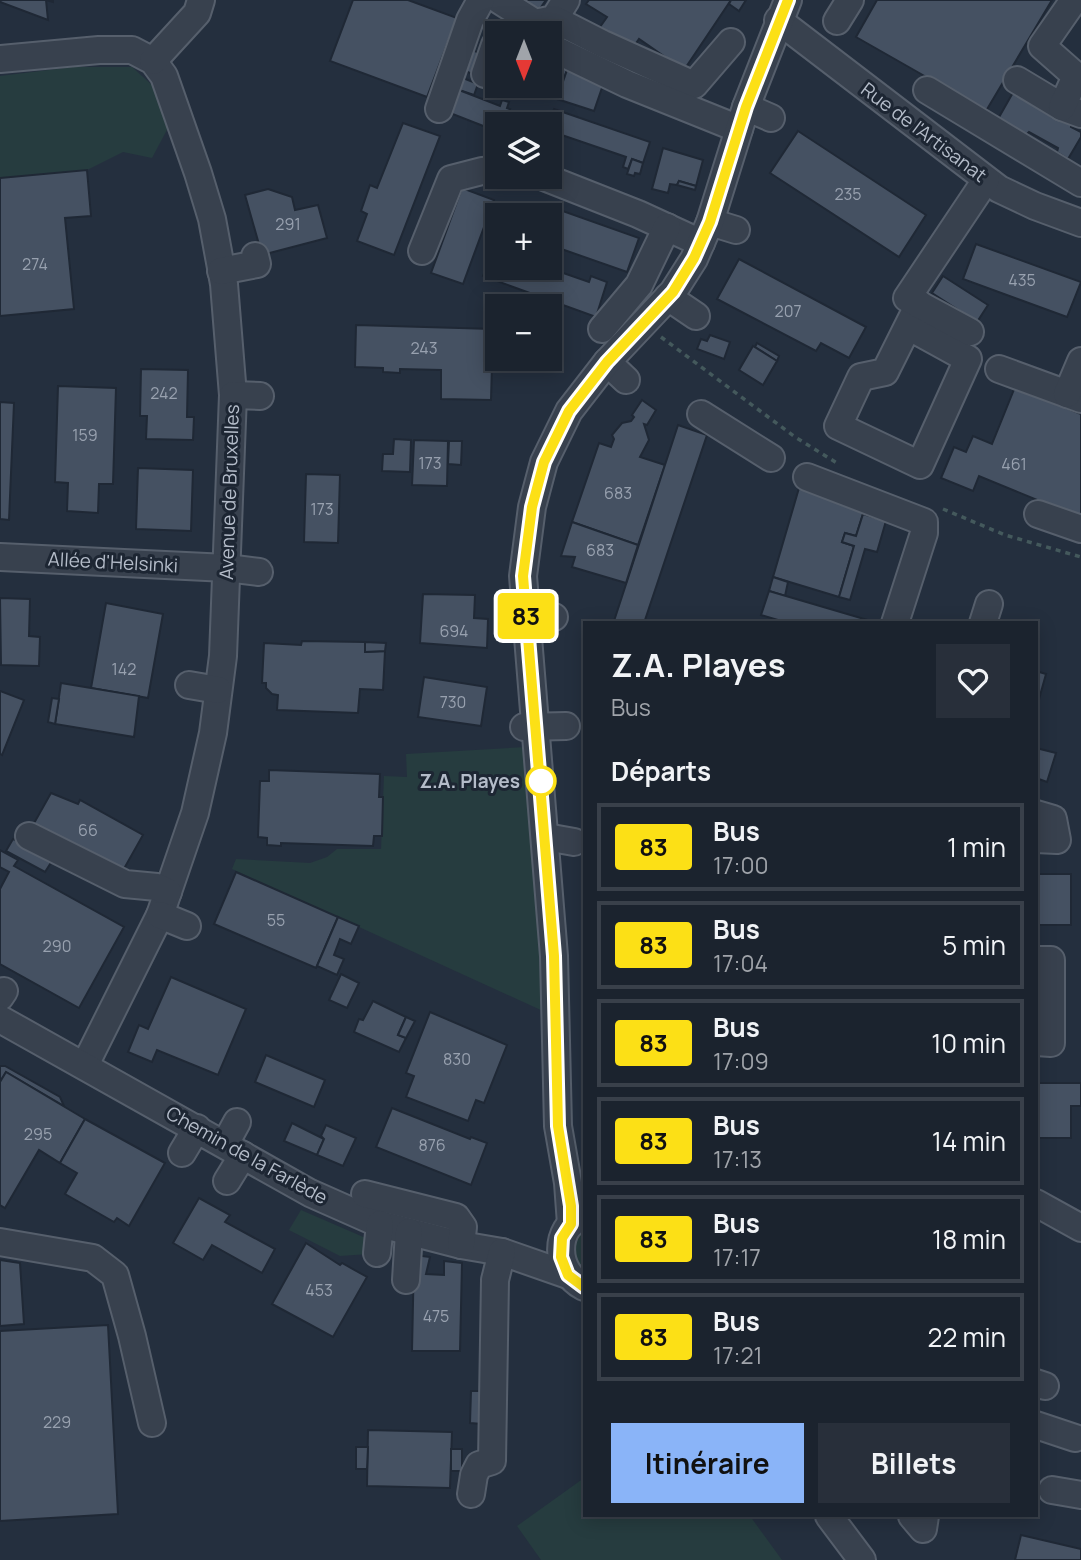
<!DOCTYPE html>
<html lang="fr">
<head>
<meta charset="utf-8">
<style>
  body { margin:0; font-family:Manrope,sans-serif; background:#282f3a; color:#f1f3f6; height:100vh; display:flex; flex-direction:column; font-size:26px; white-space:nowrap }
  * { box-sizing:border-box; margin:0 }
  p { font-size:23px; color:#a0a4aa }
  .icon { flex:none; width:38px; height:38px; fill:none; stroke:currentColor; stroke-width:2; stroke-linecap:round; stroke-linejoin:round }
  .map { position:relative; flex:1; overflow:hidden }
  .drawer { position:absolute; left:583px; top:621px; width:455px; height:896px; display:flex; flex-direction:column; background:#1b232e; border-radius:0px; box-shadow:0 4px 18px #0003,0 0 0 2px #39404a }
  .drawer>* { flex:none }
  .badge { padding:0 14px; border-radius:5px; font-size:24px; line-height:46px }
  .needle { width:46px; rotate:180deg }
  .tools { position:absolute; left:485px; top:21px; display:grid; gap:14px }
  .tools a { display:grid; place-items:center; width:77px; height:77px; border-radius:0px; background:#1b232e; box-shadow:0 4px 18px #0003,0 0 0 2px #39404a; font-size:35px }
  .map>.badge { position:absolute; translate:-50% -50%; box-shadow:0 0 0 4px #fff }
  h2 { padding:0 28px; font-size:26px; line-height:63px }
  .round { display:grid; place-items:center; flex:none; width:74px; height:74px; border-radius:0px; background:#282f3a }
  .summary { display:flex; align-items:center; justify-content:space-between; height:119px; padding:0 28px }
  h1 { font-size:33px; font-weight:700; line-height:52px }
  .primary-button { display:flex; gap:14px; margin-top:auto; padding:14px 28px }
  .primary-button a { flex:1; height:80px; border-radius:0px; background:#8ab4f8; color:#111; font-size:28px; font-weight:700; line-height:80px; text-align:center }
  .primary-button a+a { background:#282f3a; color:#f1f3f6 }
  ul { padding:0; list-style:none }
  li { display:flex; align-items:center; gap:21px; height:88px; margin:0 14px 10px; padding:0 14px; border:4px solid #39404a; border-radius:0px }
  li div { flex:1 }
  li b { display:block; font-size:26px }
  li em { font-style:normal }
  li .badge { min-width:77px; font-weight:700; text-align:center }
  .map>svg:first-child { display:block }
</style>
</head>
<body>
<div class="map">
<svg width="1081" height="1560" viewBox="0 0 1081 1560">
  <rect width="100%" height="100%" fill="#242f3e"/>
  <g fill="#263c3f">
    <polygon points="73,67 132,67 153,86 169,126 152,158 123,152 87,170 0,178 0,76"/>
    <polygon points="526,747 543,1011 232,869 236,859 310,863 327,857 337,849 381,849 384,776 407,777 406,754"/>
    <polygon points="301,1210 368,1239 369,1254 340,1256 289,1230"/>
    <polygon points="584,1214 584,1287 564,1267"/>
    <polygon points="584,1478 584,1516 750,1516 782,1560 541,1560 517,1526"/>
  </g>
  <g fill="#455162" stroke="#1f2835" stroke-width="2">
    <polygon points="1,0 53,0 53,2 46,0 48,20 0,2"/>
    <polygon points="353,0 408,0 457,18 427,97 330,61"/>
    <polygon points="523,0 546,0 539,10"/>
    <polygon points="589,0 731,0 684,70 639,39 632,49 600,27 607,17 586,4"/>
    <polygon points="731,0 746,0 739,11 729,4"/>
    <polygon points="877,0 1052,0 986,111 856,37"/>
    <polygon points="469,49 480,53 472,74 461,69"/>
    <polygon points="550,64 567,70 557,99 540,94 542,86 550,86"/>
    <polygon points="567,70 604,82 594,111 557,99"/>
    <polygon points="463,78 478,84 474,95 459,90"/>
    <polygon points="530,86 542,86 540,94 528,90"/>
    <polygon points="1015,89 1072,122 1071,127 1081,132 1081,137 1068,159 1057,152 1058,148 1029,132 1026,135 998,119"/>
    <polygon points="459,90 500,106 502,100 509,102 507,108 510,109 504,124 497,124 496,131 450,113"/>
    <polygon points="554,109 650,142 643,163 632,159 628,169 623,167 626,157 550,131 549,124"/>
    <polygon points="403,123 440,136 394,255 357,241 367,214 361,211 370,185 377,188"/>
    <polygon points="798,131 926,215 899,257 770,173"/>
    <polygon points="663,148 703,160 696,186 679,181 677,185 670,184 668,193 652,189"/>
    <polygon points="632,159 643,163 640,174 635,173 634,176 627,174"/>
    <polygon points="87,170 91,216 65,218 74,309 0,316 0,178"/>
    <polygon points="679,181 696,186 695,190 677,185"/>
    <polygon points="462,188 494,200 463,284 431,273"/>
    <polygon points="268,189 292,197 295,210 318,205 327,238 262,255 245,195"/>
    <polygon points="519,204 558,218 560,210 639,238 627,272 550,245 550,215 515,215"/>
    <polygon points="976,244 1081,282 1067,317 963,279"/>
    <polygon points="495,248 497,249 497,268 549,268 589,282 591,276 607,282 596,317 483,276"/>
    <polygon points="739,259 866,327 849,358 821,343 816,351 717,299"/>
    <polygon points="943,276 988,305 977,322 932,293"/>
    <polygon points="356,325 493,329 491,400 441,399 441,370 400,369 400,373 383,372 383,368 355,367"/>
    <polygon points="710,335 730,342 724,359 697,349 701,339 707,341"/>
    <polygon points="757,343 779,356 777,361 755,347"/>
    <polygon points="753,346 777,361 763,385 739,370"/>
    <polygon points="141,369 188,370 187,417 194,417 193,440 146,439 147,416 140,416"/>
    <polygon points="58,386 116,388 113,484 99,484 98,513 67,511 68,483 55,482"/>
    <polygon points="1015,387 1081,414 1081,518 979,476 973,491 941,478 954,447 966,452 973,436 992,444"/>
    <polygon points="642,400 656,410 647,425 644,424 649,440 640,457 665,465 638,545 572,522 599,443 611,447 614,439 612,435 622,423 631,421 634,417 632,415"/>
    <polygon points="0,402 14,403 9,520 0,519"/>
    <polygon points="678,425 707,435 644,623 620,623 614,621"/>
    <polygon points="394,439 411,440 410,472 382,471 383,454 393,454"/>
    <polygon points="414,440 448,441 447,486 412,485"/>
    <polygon points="449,441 462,441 461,465 448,464"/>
    <polygon points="138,468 193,470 191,531 136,529"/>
    <polygon points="306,474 340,475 338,543 304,542"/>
    <polygon points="799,488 870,509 868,515 863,514 856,536 845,533 842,542 854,546 839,597 773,577"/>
    <polygon points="863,514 886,521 877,552 865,549 850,600 839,597 854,546 842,542 845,533 856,536"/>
    <polygon points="572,522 638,545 626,583 572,567 575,557 561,556"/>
    <polygon points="773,577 788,582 785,596 769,591"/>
    <polygon points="769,591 871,621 871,623 788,623 761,615"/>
    <polygon points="423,594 475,595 474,618 488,619 487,648 420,643"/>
    <polygon points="0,598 30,599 29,636 40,637 39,666 1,665"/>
    <polygon points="106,603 163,614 148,698 91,688"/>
    <polygon points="302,641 365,642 365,652 385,651 383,690 360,689 358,713 277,710 278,695 272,694 266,688 266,683 262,683 264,643 301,645"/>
    <polygon points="365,642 386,643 385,651 365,652"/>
    <polygon points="1036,671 1046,674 1036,710"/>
    <polygon points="424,677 487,687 481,726 418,717"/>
    <polygon points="61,683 139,696 134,737 55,724"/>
    <polygon points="0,691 24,700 2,755 0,754"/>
    <polygon points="52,698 59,699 55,724 48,722"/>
    <polygon points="1036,748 1056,753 1047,782 1036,778"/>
    <polygon points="269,770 380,774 379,797 383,797 382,836 374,836 373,846 281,843 281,846 267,845 267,838 258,837 260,781 269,781"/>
    <polygon points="51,793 78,804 80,800 143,835 121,874 33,825"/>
    <polygon points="13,839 52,861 45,872 6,851"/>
    <polygon points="0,850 18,860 14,866 124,927 79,1008 0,964 0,889 9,872 0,867"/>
    <polygon points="236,872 338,917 316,968 214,924"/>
    <rect x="1036" y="874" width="35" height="51"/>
    <polygon points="338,917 359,926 351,944 340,939 334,955 344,959 337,975 317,966"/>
    <polygon points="341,974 359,983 347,1008 329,1000"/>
    <polygon points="171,977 246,1009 218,1075 157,1050 152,1062 128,1052 139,1025 148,1029"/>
    <polygon points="373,1001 406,1017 398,1035 406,1038 399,1052 354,1032 359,1019 363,1020"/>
    <polygon points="430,1012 507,1045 484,1103 476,1100 468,1121 406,1097 414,1076 406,1073"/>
    <polygon points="406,1017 415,1021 406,1038 398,1035"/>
    <polygon points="266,1055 325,1080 314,1107 255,1082"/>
    <polygon points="0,1066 5,1066 60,1097 64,1106 6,1072 0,1082"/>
    <polygon points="6,1072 85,1119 60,1163 39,1150 5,1208 0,1205 0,1082"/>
    <polygon points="1036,1083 1081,1083 1081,1106 1071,1106 1071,1138 1036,1138"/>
    <polygon points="392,1108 470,1139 471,1137 487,1143 471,1185 376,1147"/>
    <polygon points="85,1119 165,1163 129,1226 117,1218 114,1222 65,1194 77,1173 60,1163"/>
    <polygon points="292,1123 324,1139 317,1155 284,1141"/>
    <polygon points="326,1125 356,1138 343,1166 317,1155 324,1139 321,1136"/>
    <polygon points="199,1198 230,1215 225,1222 275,1249 262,1273 212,1245 203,1260 173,1243"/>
    <polygon points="306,1243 340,1265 342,1263 367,1277 333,1337 272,1304"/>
    <polygon points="414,1255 430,1257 426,1274 444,1275 444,1261 462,1263 460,1351 412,1351"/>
    <polygon points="0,1260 20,1263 24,1324 0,1326"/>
    <polygon points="108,1325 118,1514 0,1521 0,1331"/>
    <polygon points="471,1391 483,1391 482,1424 470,1423"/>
    <polygon points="368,1430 452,1432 450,1488 367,1486"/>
    <polygon points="356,1447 368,1447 367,1469 356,1469"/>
    <rect x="451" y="1449" width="11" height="22"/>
    <polygon points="1021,1535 1081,1549 1081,1560 1015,1560"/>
  </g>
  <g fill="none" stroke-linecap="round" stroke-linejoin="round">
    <defs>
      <g id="minor">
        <polyline points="499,0 535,23 554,19 566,0"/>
        <polyline points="554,19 603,44 694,85 731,42"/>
        <polyline points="778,20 999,189 1035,206 1081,223"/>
        <polyline points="837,21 850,0"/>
        <polyline points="550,47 627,84 739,129"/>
        <polyline points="0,59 99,50 132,50 153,61 164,76 198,173 212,219 224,284 233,395 223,656 213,733 195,813 160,915 85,1065"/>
        <polyline points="153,61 197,13 201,0"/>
        <polyline points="485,74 495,45 497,44"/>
        <polyline points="1017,80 1062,107 1081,114"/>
        <polyline points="927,90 1081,183"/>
        <polyline points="746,107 771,118"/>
        <polyline points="1062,107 1076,76 1042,46 1074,0"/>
        <polyline points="439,109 470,20 481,0"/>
        <polyline points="544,177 638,214 701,243"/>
        <polyline points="710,222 736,230"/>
        <polyline points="422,251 451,179 482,171 497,170"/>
        <polyline points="221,271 257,264 255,256"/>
        <polyline points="668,297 696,316"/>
        <polyline points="908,326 968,359 920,465 838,426 861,377 885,372 919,304"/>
        <polyline points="602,329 639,285 667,227"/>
        <polyline points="970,332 907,298 986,180"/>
        <polyline points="607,362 626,380"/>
        <polyline points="999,369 1081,399"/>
        <polyline points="1067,394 1081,361"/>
        <polyline points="233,395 260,396"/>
        <polyline points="701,414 771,458"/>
        <polyline points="807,477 924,522 924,533 895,623"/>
        <polyline points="1038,514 1081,529"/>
        <polyline points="0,557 227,568 259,572"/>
        <polyline points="526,618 554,617"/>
        <polyline points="983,623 989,604"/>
        <polyline points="189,685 218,690"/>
        <polyline points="524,727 566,726"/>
        <polyline points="1036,814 1053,819 1057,840 1036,839"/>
        <polyline points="29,836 125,884 157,887 168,892"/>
        <polyline points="546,837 574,842"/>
        <polyline points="160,915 187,926"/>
        <polyline points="1036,960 1051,960 1051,1043 1036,1042"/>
        <polyline points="0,997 4,991"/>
        <polyline points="0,1019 310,1193 380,1224 461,1245 502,1252 568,1275"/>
        <polyline points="225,1144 237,1122"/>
        <polyline points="182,1153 197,1128"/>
        <polyline points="227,1181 243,1155"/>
        <polyline points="365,1194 456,1217 463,1227 461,1245"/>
        <polyline points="1036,1203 1081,1228"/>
        <path d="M584,1214C552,1229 555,1272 584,1287"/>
        <polyline points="571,1224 568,1183 558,1126 554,956 523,576 532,507 544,462 569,411 607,362 673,292 694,259 710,222 746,107 788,0"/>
        <polyline points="0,1242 93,1258 115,1275 132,1336 152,1423"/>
        <polyline points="377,1253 380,1224"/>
        <polyline points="406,1280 409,1232"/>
        <polyline points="1036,1383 1045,1386"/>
        <polyline points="1036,1425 1075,1438"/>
        <polyline points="1052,1490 1081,1495"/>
        <polyline points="471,1494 474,1475 479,1465 492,1461 495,1280 502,1252"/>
        <polyline points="829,1516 862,1560"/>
        <polyline points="912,1516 923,1529 925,1516"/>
      </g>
    </defs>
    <use href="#minor" stroke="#565f6c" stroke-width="30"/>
    <g stroke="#44595c" stroke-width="3.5" stroke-dasharray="5 5" stroke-linecap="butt">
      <polyline points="661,337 795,437 837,463"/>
      <polyline points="943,509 1005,535 1081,557"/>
    </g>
    <use href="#minor" stroke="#38414e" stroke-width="26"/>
  </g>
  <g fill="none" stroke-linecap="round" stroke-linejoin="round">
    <defs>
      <polyline id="line" points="584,1287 568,1275 561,1257 562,1238 571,1224 571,1206 558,1126 554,956 523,576 532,507 544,462 569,411 607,362 673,292 694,258 710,222 746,107 788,0"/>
    </defs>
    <use href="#line" stroke="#fff" stroke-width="16"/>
    <use href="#line" stroke="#fce016" stroke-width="10"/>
  </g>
  <circle fill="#fff" stroke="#fce016" stroke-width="3.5" cx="541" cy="781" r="14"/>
  <g text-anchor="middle" stroke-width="6" stroke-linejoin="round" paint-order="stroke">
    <g font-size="16" fill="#98a1af">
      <text x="848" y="200">235</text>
      <text x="288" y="230">291</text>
      <text x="35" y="270">274</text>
      <text x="1022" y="286">435</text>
      <text x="788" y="317">207</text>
      <text x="424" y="354">243</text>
      <text x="164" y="399">242</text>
      <text x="85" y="441">159</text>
      <text x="430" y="469">173</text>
      <text x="1014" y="470">461</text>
      <text x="618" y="499">683</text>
      <text x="322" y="515">173</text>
      <text x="600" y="556">683</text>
      <text x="454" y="637">694</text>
      <text x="124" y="675">142</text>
      <text x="453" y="708">730</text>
      <text x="88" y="836">66</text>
      <text x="276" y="926">55</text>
      <text x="57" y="952">290</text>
      <text x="457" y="1065">830</text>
      <text x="38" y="1140">295</text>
      <text x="432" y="1151">876</text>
      <text x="319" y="1296">453</text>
      <text x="436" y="1322">475</text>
      <text x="57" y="1428">229</text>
    </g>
    <g font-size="19" fill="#b4bcc9" stroke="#1d2633">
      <text transform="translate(924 132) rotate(37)" y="7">Rue de l'Artisanat</text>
      <text transform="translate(229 492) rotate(-88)" y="7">Avenue de Bruxelles</text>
      <text transform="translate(113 562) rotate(3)" y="7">Allée d'Helsinki</text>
      <text transform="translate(247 1155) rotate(29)" y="7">Chemin de la Farlède</text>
    </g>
    <g font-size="19" font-weight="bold" fill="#b4bcc9" stroke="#1d2633" text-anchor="end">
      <text x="520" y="788">Z.A. Playes</text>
    </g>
  </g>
</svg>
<div class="tools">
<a><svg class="needle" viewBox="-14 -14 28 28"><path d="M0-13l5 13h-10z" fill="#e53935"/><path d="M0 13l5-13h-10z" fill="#a0a4aa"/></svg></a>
<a><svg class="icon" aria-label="layers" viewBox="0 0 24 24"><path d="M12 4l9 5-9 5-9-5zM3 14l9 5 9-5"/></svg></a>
<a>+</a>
<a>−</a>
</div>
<b class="badge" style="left:526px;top:616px;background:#fce016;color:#111">83</b>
<section class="drawer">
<div class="summary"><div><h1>Z.A. Playes</h1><p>Bus</p></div><a class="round"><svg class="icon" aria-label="heart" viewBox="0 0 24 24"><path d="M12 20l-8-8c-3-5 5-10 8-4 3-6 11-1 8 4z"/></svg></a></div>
<h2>Départs</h2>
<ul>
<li><span class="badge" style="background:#fce016;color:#111">83</span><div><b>Bus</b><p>17:00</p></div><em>1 min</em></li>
<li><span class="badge" style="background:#fce016;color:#111">83</span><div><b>Bus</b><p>17:04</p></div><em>5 min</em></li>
<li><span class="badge" style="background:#fce016;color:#111">83</span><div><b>Bus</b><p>17:09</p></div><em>10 min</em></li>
<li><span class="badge" style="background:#fce016;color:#111">83</span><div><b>Bus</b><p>17:13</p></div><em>14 min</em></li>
<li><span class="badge" style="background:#fce016;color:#111">83</span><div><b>Bus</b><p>17:17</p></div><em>18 min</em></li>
<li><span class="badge" style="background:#fce016;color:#111">83</span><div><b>Bus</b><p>17:21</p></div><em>22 min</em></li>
</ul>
<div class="primary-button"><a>Itinéraire</a><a>Billets</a></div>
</section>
</div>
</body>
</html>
